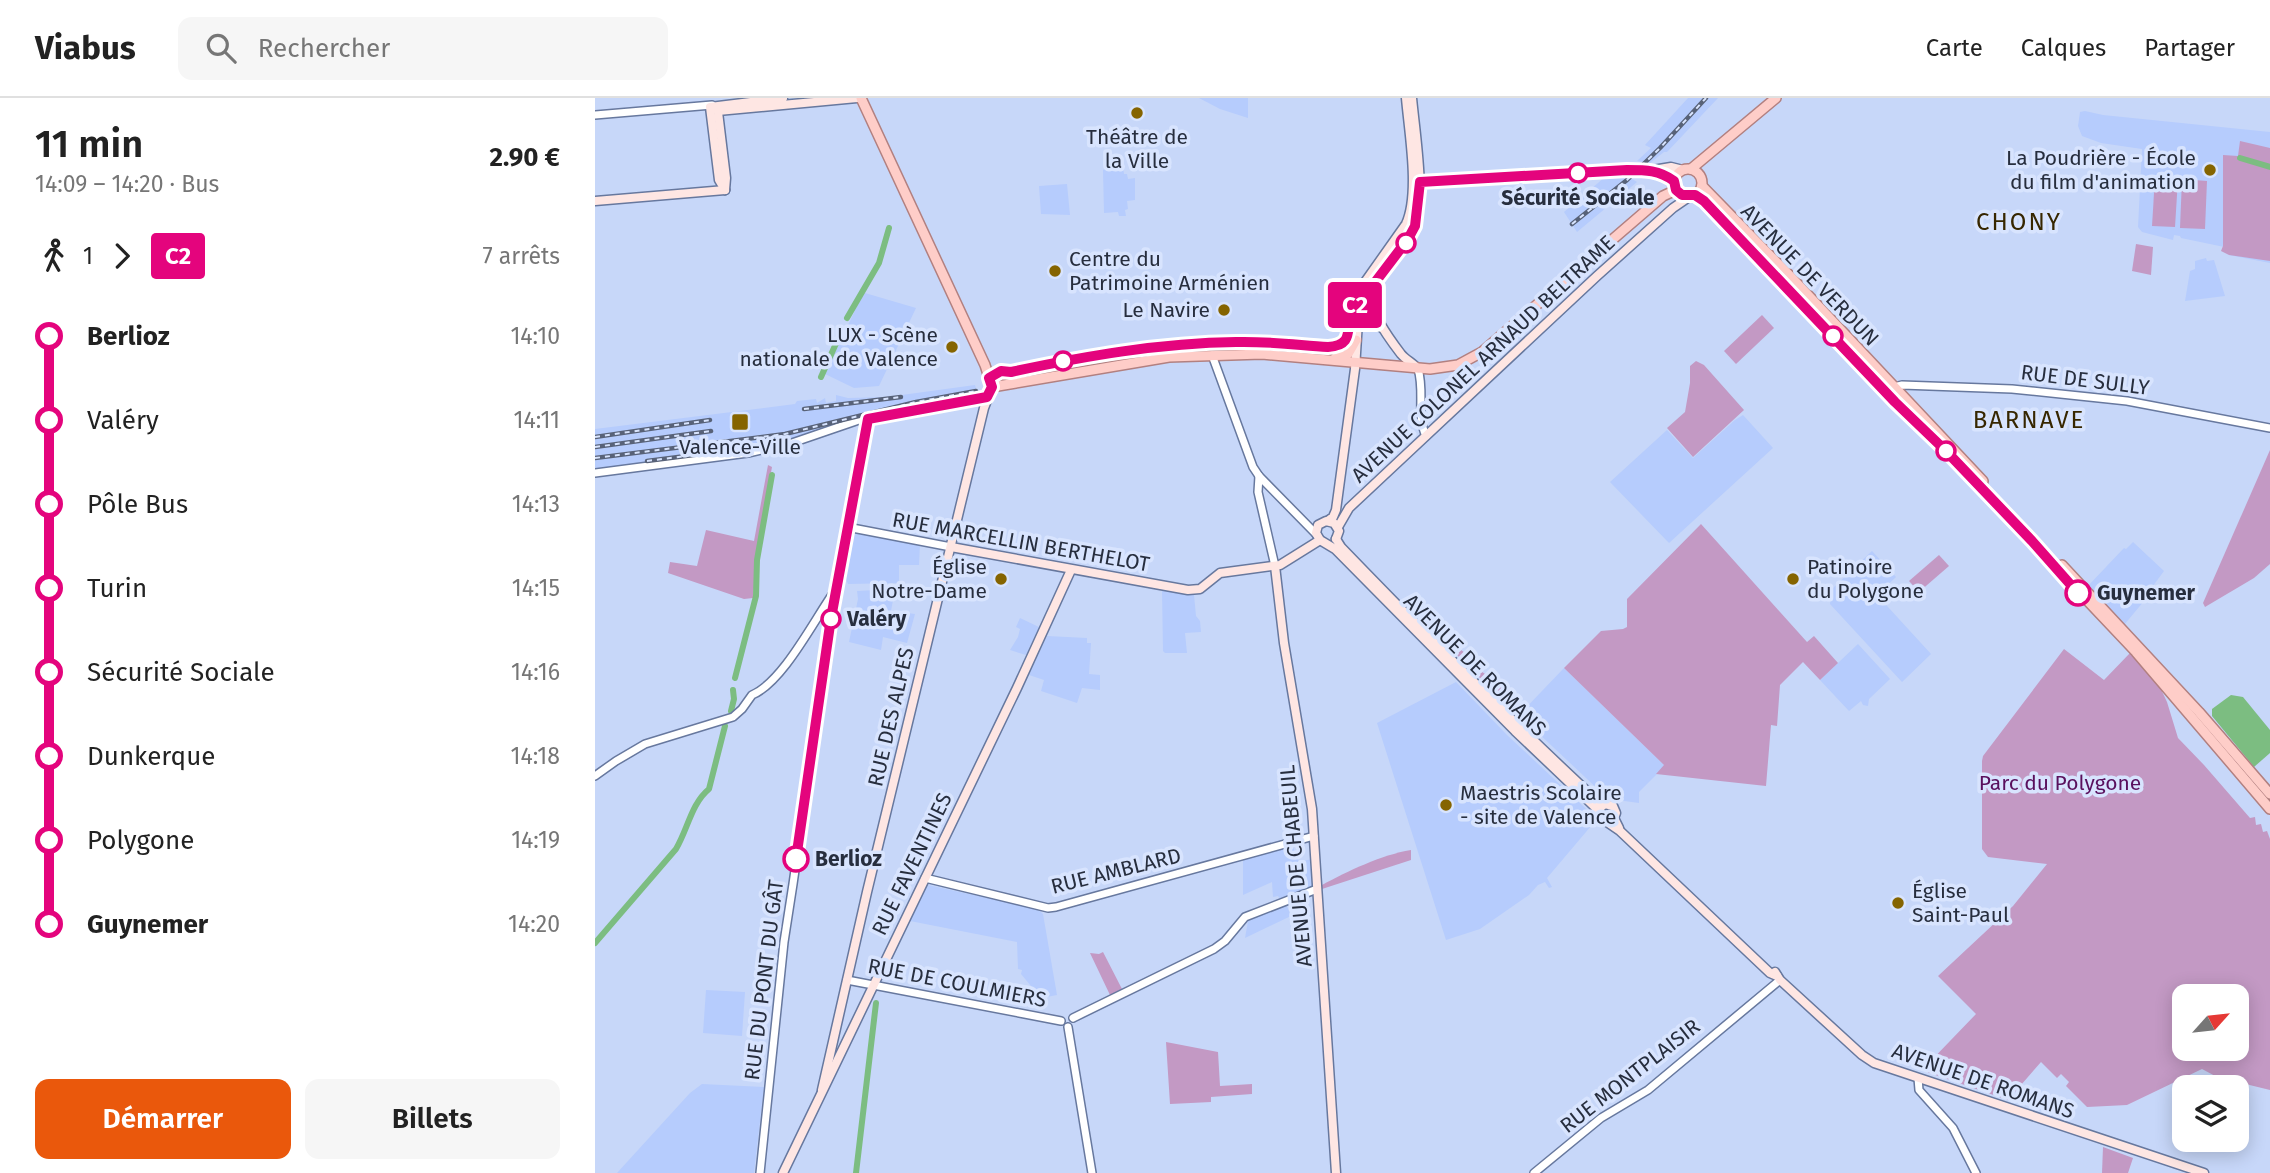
<!DOCTYPE html>
<html lang="fr">
<head>
<meta charset="utf-8">
<style>
  body { margin:0; font-family:"Fira Sans",sans-serif; background:#f6f6f6; color:#222; height:100vh; display:flex; flex-direction:column; font-size:26px; white-space:nowrap }
  * { box-sizing:border-box; margin:0 }
  p { font-size:23px; color:#767676 }
  .icon { flex:none; width:38px; height:38px; fill:none; stroke:currentColor; stroke-width:2; stroke-linecap:round; stroke-linejoin:round }
  .map { position:relative; flex:1; overflow:hidden }
  .sheet { display:flex; flex-direction:column; background:#fff; width:595px }
  .sheet>* { flex:none }
  .badge { padding:0 14px; border-radius:5px; font-size:24px; line-height:46px }
  .needle { width:46px; rotate:63deg }
  .fabs { position:absolute; left:1577px; top:886px; display:grid; gap:14px }
  .fabs a { display:grid; place-items:center; width:77px; height:77px; border-radius:14px; background:#fff; box-shadow:0 4px 18px #0003; font-size:35px }
  .map>.badge { position:absolute; translate:-50% -50%; box-shadow:0 0 0 4px #fff }
  .legs { display:flex; align-items:center; gap:10px; height:77px; padding:0 35px; font-size:23px }
  .legs p { margin-inline-start:auto }
  .overview { display:flex; align-items:center; justify-content:space-between; height:119px; padding:0 35px }
  h1 { font-size:38px; font-weight:600; line-height:52px }
  .button { display:flex; gap:14px; margin-top:auto; padding:14px 35px }
  .button a { flex:1; height:80px; border-radius:14px; background:#ea580c; color:#fff; font-size:28px; font-weight:600; line-height:80px; text-align:center }
  .button a+a { background:#f6f6f6; color:#222 }
  ul { padding:0 35px; list-style:none }
  li { display:flex; align-items:center; gap:24px; height:84px; font-size:26px }
  li i { display:grid; place-items:center; width:10px; height:100%; margin:0 9px; background:currentColor }
  li i::after { content:''; width:18px; height:18px; margin:-9px; border:5px solid; border-radius:50%; background:#fff }
  li p { margin-inline-start:auto }
  li:first-child i { background:linear-gradient(#0000 50%,currentColor 0) }
  li:last-child i { background:linear-gradient(currentColor 50%,#0000 0) }
  header { display:flex; align-items:center; gap:42px; box-sizing:border-box; height:98px; padding:0 35px; background:#fff; border-bottom:2px solid #e0e0e0 }
  header strong { font-size:33px }
  nav { display:flex; gap:38px; margin-inline-start:auto; font-size:24px }
  .search { width:490px; height:63px; background:#f6f6f6; display:flex; align-items:center; gap:18px; box-sizing:border-box; padding:0 24px; border-radius:14px; color:#767676; font-size:26px }
  main { display:flex; flex:1; min-height:0 }
  .map>svg:first-child { display:block }
</style>
</head>
<body>
<header>
<strong>Viabus</strong>
<div class="search"><svg class="icon" aria-label="search" viewBox="0 0 24 24"><circle cx="10" cy="10" r="6"/><path d="M15 15l6 6"/></svg>Rechercher</div>
<nav><a>Carte</a><a>Calques</a><a>Partager</a></nav>
</header>
<main>
<section class="sheet">
<div class="overview"><div><h1>11 min</h1><p>14:09 – 14:20 · Bus</p></div><b>2.90 €</b></div>
<div class="legs"><svg class="icon" aria-label="walk" viewBox="0 0 24 24"><circle cx="13" cy="4" r="2"/><path d="M13 8l-2 6 4 7M11 14l-3 7M7 12l3-4h3l4 4"/></svg>1<svg class="icon" aria-label="forward" viewBox="0 0 24 24"><path d="M9 5l7 7-7 7"/></svg><b class="badge" style="background:#e4047d;color:#fff">C2</b><p>7 arrêts</p></div>
<ul>
<li><i style="color:#e4047d"></i><b>Berlioz</b><p>14:10</p></li>
<li><i style="color:#e4047d"></i><span>Valéry</span><p>14:11</p></li>
<li><i style="color:#e4047d"></i><span>Pôle Bus</span><p>14:13</p></li>
<li><i style="color:#e4047d"></i><span>Turin</span><p>14:15</p></li>
<li><i style="color:#e4047d"></i><span>Sécurité Sociale</span><p>14:16</p></li>
<li><i style="color:#e4047d"></i><span>Dunkerque</span><p>14:18</p></li>
<li><i style="color:#e4047d"></i><span>Polygone</span><p>14:19</p></li>
<li><i style="color:#e4047d"></i><b>Guynemer</b><p>14:20</p></li>
</ul>
<div class="button"><a>Démarrer</a><a>Billets</a></div>
</section>
<div class="map">
<svg width="1675" height="1075" viewBox="0 0 1675 1075">
  <rect width="100%" height="100%" fill="#c7d7f9"/>
  <g fill="#b6ccfd">
    <polygon points="604,0 653,0 653,20 625,11"/>
    <polygon points="1093,0 1123,0 1072,54 1069,54 1055,65 1042,63 1056,50 1050,47"/>
    <polygon points="1490,13 1508,17 1675,34 1675,165 1634,157 1636,151 1634,150 1586,140 1585,138 1579,137 1578,142 1547,134 1543,129 1547,51 1506,45 1487,38 1483,28 1485,14"/>
    <polygon points="513,69 528,69 529,76 532,76 533,81 540,80 540,102 532,103 533,111 530,112 531,118 524,118 523,114 509,115 508,72"/>
    <polygon points="1010,79 1034,79 1042,84 982,134 969,114"/>
    <polygon points="472,86 475,117 446,116 444,88"/>
    <polygon points="1611,160 1612,163 1619,162 1630,198 1590,203 1595,173 1600,171 1600,163"/>
    <polygon points="270,195 321,210 284,288 259,290 230,276 263,206"/>
    <polygon points="380,287 382,295 293,312 261,321 190,344 153,353 0,372 0,331 200,306 202,303 221,301 222,305 230,300 231,305 241,303 241,297 253,300 292,299"/>
    <polygon points="1148,317 1178,350 1074,445 1015,384 1072,332 1098,360 1140,322"/>
    <polygon points="258,434 325,446 324,467 304,467 304,485 253,486 251,481 248,480 254,438"/>
    <polygon points="1538,444 1569,473 1552,496 1554,497 1529,527 1492,489 1529,450 1531,451"/>
    <polygon points="1277,453 1301,479 1282,497 1336,556 1307,584 1235,506 1237,491"/>
    <polygon points="300,491 296,513 320,516 312,545 288,539 286,552 254,544 263,501 262,493"/>
    <polygon points="567,492 599,497 601,518 605,523 606,534 590,535 592,555 570,555 568,553"/>
    <polygon points="425,520 444,529 431,557 415,552 423,539 425,531 421,529"/>
    <polygon points="452,538 492,540 492,545 496,545 494,576 505,577 505,592 487,590 482,605 446,593 449,582 434,577"/>
    <polygon points="1263,546 1295,581 1274,601 1273,608 1268,607 1266,603 1254,613 1225,582"/>
    <polygon points="969,570 1070,668 1044,694 1044,705 1022,702 1008,696 924,617"/>
    <polygon points="861,584 912,637 1002,721 952,780 957,789 954,790 950,784 943,787 934,797 885,831 851,842 782,625"/>
    <polygon points="697,747 704,764 717,761 718,787 685,801 683,798 678,799 677,784 648,797 648,761"/>
    <polygon points="333,787 443,811 448,816 462,897 446,900 426,876 427,872 423,871 422,844 315,823"/>
    <polygon points="691,806 696,818 650,840 653,823"/>
    <polygon points="111,892 150,894 147,938 108,935"/>
    <polygon points="107,986 169,989 159,1075 22,1075 95,995"/>
  </g>
  <g fill="#c399c4" fill-rule="evenodd">
    <polygon points="1645,43 1675,50 1675,163 1634,157 1626,153 1628,148 1628,57 1643,58"/>
    <polygon points="1560,79 1583,81 1580,129 1557,128"/>
    <polygon points="1587,81 1612,83 1610,131 1585,130"/>
    <polygon points="1541,146 1558,149 1556,177 1537,173"/>
    <polygon points="1167,217 1179,230 1141,266 1129,253"/>
    <polygon points="1101,263 1109,267 1149,312 1098,359 1072,330 1090,314 1095,285 1095,268"/>
    <polygon points="1675,352 1675,466 1659,480 1610,509 1608,505"/>
    <polygon points="173,367 177,369 163,446 158,500 149,501 73,475 75,464 102,468 111,432 159,443"/>
    <polygon points="1106,426 1212,544 1219,538 1243,565 1225,582 1208,564 1185,587 1182,628 1176,627 1171,688 1061,676 1069,667 969,570 1006,533 1028,531 1032,529 1032,501"/>
    <polygon points="1344,457 1354,468 1324,494 1314,483"/>
    <path d="M1469,551L1509,582L1535,555L1564,587L1572,604L1583,640L1609,667L1655,720L1660,719L1661,727L1666,726L1668,734L1672,733L1675,741V992L1622,979L1607,971L1532,1007L1492,1009L1471,988L1474,984L1466,976L1462,980L1446,964L1413,1002L1329,973V970L1381,916L1343,878L1418,808L1452,766L1393,759L1387,751V663L1388,658ZM1589,898H1642V950H1589Z"/>
    <polygon points="866,552 882,564 880,569 926,601 916,611 861,556"/>
    <path d="M816,752V762L727,791V787C753,773 786,757 816,752Z"/>
    <polygon points="508,854 527,891 515,897 495,855 504,856"/>
    <polygon points="571,944 623,954 625,988 657,986 657,996 616,999 616,1004 575,1006"/>
    <polygon points="1508,1049 1538,1060 1533,1075 1507,1075"/>
  </g>
  <polygon fill="#7cbd81" points="1636,597 1648,599 1675,632 1675,655 1659,669 1617,618 1617,611"/>
  <g fill="none" stroke-linecap="round" stroke-linejoin="round">
    <g stroke="#7cbd81" stroke-width="6">
      <polyline points="1645,60 1675,69"/>
      <polyline points="252,220 284,165 294,130"/>
      <polyline points="226,279 243,241"/>
      <polyline points="140,580 161,498 162,462 177,377"/>
      <polyline points="136,613 139,601 138,592"/>
      <path d="M0,845L81,751C93,731 96,706 114,691L130,628"/>
      <polyline points="261,1075 281,905"/>
    </g>
    <defs>
      <g id="tertiary">
        <polyline points="0,17 117,7"/>
        <polyline points="617,257 658,369 664,378 722,437"/>
        <path d="M823,271C830,293 821,317 831,338"/>
        <polyline points="1285,285 1295,290 1307,287 1417,291 1532,303 1675,330"/>
        <polyline points="0,375 153,355 194,346 264,322 392,299"/>
        <polyline points="664,378 663,394 680,468"/>
        <polyline points="252,429 356,449"/>
        <path d="M0,678L21,663L50,646L138,619L147,611L157,597C188,584 219,522 239,494"/>
        <polyline points="330,780 453,810 461,809 719,738"/>
        <polyline points="252,882 466,923"/>
        <polyline points="478,920 619,851 630,843 650,819 722,791"/>
        <polyline points="473,929 497,1075"/>
        <polyline points="1323,980 1324,992 1358,1030 1381,1075"/>
        <polyline points="165,1075 189,844 198,786 236,521 273,321"/>
        <polyline points="939,1075 1006,1020 1053,992 1185,882"/>
      </g>
      <g id="secondary">
        <path d="M817,0C820,33 831,100 820,129C811,152 790,171 775,191C769,206 796,243 806,256C811,262 818,265 823,271"/>
        <polyline points="123,13 262,0"/>
        <polyline points="123,14 131,80 130,92"/>
        <polyline points="1058,72 1076,69 1088,72"/>
        <polyline points="1058,72 1079,83"/>
        <polyline points="820,84 1032,72"/>
        <polyline points="130,92 124,82 115,9 188,0"/>
        <polyline points="0,103 130,92"/>
        <polyline points="762,224 782,225 787,230"/>
        <path d="M734,422L738,419L741,412L760,271L765,191L811,126C825,95 814,35 811,0"/>
        <polyline points="743,429 754,410 817,351 1002,178 1078,110 1094,99"/>
        <polyline points="741,441 744,433 739,425 731,423 723,427 721,435 725,442 740,451 920,633 1001,710 1006,720 1025,733 1175,875 1182,878"/>
        <path d="M741,441L746,449C831,537 917,624 1007,707"/>
        <polyline points="356,449 593,492 605,491 625,475 685,467 725,442"/>
        <polyline points="680,468 689,545 717,711 741,1075"/>
        <polyline points="1006,709 1010,706 1018,708 1021,715 1019,720 1024,730"/>
        <polyline points="1180,874 1185,882 1267,957 1279,965 1609,1075"/>
        <polyline points="227,992 272,794 389,310 397,289"/>
        <polyline points="188,1075 422,590 476,472"/>
      </g>
      <g id="primary">
        <polyline points="266,0 390,267 397,289 574,259 667,256 835,271 863,267 887,254 1068,98 1081,92"/>
        <polyline points="1096,71 1181,0"/>
        <circle cx="1093" cy="85" r="14"/>
        <polyline points="1107,88 1195,178 1388,383"/>
        <polyline points="1100,97 1109,103 1155,154 1166,161 1300,304 1351,353 1541,554 1675,711"/>
        <polyline points="740,260 753,256 761,242"/>
        <polyline points="1467,467 1604,614 1675,696"/>
      </g>
    </defs>
    <use href="#tertiary" stroke="#67789e" stroke-width="10"/>
    <use href="#secondary" stroke="#67789e" stroke-width="11"/>
    <use href="#primary" stroke="#b28080" stroke-width="12"/>
    <use href="#tertiary" stroke="#fff" stroke-width="7"/>
    <use href="#secondary" stroke="#fee6e3" stroke-width="8"/>
    <use href="#primary" stroke="#fecdc8" stroke-width="9"/>
    <defs>
      <g id="rail">
        <polyline points="977,126 1032,82 1065,50 1111,0"/>
        <polyline points="209,311 306,299"/>
        <polyline points="0,339 115,322"/>
        <polyline points="0,349 116,333"/>
        <polyline points="0,360 190,336 321,304 381,293"/>
        <polyline points="52,363 153,350"/>
      </g>
    </defs>
    <use href="#rail" stroke="#586278" stroke-width="4.5"/>
    <use href="#rail" stroke="#d8e4fe" stroke-width="2" stroke-dasharray="5" stroke-linecap="butt"/>
    <defs>
      <polyline id="secondary-bridge" points="1032,72 1052,72"/>
    </defs>
    <use href="#secondary-bridge" stroke="#67789e" stroke-width="11" stroke-linecap="butt"/>
    <use href="#secondary-bridge" stroke="#fee6e3" stroke-width="8"/>
  </g>
  <g fill="none" stroke-linecap="round" stroke-linejoin="round">
    <defs>
      <path id="line-1" d="M201,761L236,520L273,321L392,299L397,289L394,280L406,273L416,274C490,258 565,245 641,244C672,243 702,247 733,249C770,247 738,215 773,198L775,191L813,141L820,128L825,84L1032,72C1051,72 1064,72 1079,83L1081,92L1087,97H1100L1109,103L1300,304L1351,353L1437,443L1483,495"/>
    </defs>
    <use href="#line-1" stroke="#fff" stroke-width="16"/>
    <use href="#line-1" stroke="#e4047d" stroke-width="10"/>
  </g>
  <g fill="#856400" stroke="#d8e4fe" stroke-width="2.5">
    <circle cx="542" cy="15" r="7"/>
    <circle cx="1615" cy="72" r="7"/>
    <circle cx="460" cy="173" r="7"/>
    <circle cx="629" cy="212" r="7"/>
    <circle cx="357" cy="249" r="7"/>
    <rect x="136" y="315" width="18" height="18" rx="3.5"/>
    <circle cx="406" cy="481" r="7"/>
    <circle cx="1198" cy="481" r="7"/>
    <circle cx="851" cy="707" r="7"/>
    <circle cx="1303" cy="805" r="7"/>
  </g>
  <g fill="#fff" stroke="#e4047d" stroke-width="3.5">
    <circle cx="983" cy="75" r="9"/>
    <circle cx="811" cy="145" r="9"/>
    <circle cx="1238" cy="238" r="9"/>
    <circle cx="468" cy="263" r="9"/>
    <circle cx="1351" cy="353" r="9"/>
    <circle cx="1483" cy="495" r="12"/>
    <circle cx="236" cy="521" r="9"/>
    <circle cx="201" cy="761" r="12"/>
  </g>
  <g text-anchor="middle" stroke-width="7" stroke-linejoin="round" paint-order="stroke">
    <g font-size="21" fill="#272e3e" stroke="#d8e4fe" text-anchor="end">
      <text x="542" y="46" text-anchor="middle">Théâtre de<tspan x="542" dy="24">la Ville</tspan></text>
      <text x="1601" y="67">La Poudrière - École<tspan x="1601" dy="24">du film d'animation</tspan></text>
      <text x="474" y="168" text-anchor="start">Centre du<tspan x="474" dy="24">Patrimoine Arménien</tspan></text>
      <text x="615" y="219">Le Navire</text>
      <text x="343" y="244">LUX - Scène<tspan x="343" dy="24">nationale de Valence</tspan></text>
      <text x="145" y="356" text-anchor="middle">Valence-Ville</text>
      <text x="392" y="476">Église<tspan x="392" dy="24">Notre-Dame</tspan></text>
      <text x="1212" y="476" text-anchor="start">Patinoire<tspan x="1212" dy="24">du Polygone</tspan></text>
      <text x="865" y="702" text-anchor="start">Maestris Scolaire<tspan x="865" dy="24">- site de Valence</tspan></text>
      <text x="1317" y="800" text-anchor="start">Église<tspan x="1317" dy="24">Saint-Paul</tspan></text>
    </g>
    <g font-size="21" font-weight="bold" fill="#272e3e" stroke="#d8e4fe" text-anchor="start">
      <text x="983" y="107" text-anchor="middle">Sécurité Sociale</text>
      <text x="1502" y="502">Guynemer</text>
      <text x="252" y="528">Valéry</text>
      <text x="220" y="768">Berlioz</text>
    </g>
    <g font-size="21" fill="#272e3e" stroke="#d8e4fe">
      <text transform="translate(1215 177) rotate(46)" y="7">AVENUE DE VERDUN</text>
      <text transform="translate(888 261) rotate(-43)" y="7">AVENUE COLONEL ARNAUD BELTRAME</text>
      <text transform="translate(1490 282) rotate(7)" y="7">RUE DE SULLY</text>
      <text transform="translate(426 444) rotate(10)" y="7">RUE MARCELLIN BERTHELOT</text>
      <text transform="translate(880 567) rotate(45)" y="7">AVENUE DE ROMANS</text>
      <text transform="translate(296 619) rotate(-77)" y="7">RUE DES ALPES</text>
      <text transform="translate(317 766) rotate(-64)" y="7">RUE FAVENTINES</text>
      <text transform="translate(701 768) rotate(-95)" y="7">AVENUE DE CHABEUIL</text>
      <text transform="translate(521 773) rotate(-14)" y="7">RUE AMBLARD</text>
      <text transform="translate(169 882) rotate(-83)" y="7">RUE DU PONT DU GÂT</text>
      <text transform="translate(362 885) rotate(11)" y="7">RUE DE COULMIERS</text>
      <text transform="translate(1035 978) rotate(-38)" y="7">RUE MONTPLAISIR</text>
      <text transform="translate(1388 983) rotate(19)" y="7">AVENUE DE ROMANS</text>
    </g>
    <g font-size="21" fill="#59105d" stroke="#d8e4fe">
      <text x="1465" y="692">Parc du Polygone</text>
    </g>
    <g font-size="24" letter-spacing="2" fill="#372700" stroke="#d8e4fe">
      <text x="1424" y="132">CHONY</text>
      <text x="1434" y="330">BARNAVE</text>
    </g>
  </g>
</svg>
<div class="fabs">
<a><svg class="needle" viewBox="-14 -14 28 28"><path d="M0-13l5 13h-10z" fill="#e53935"/><path d="M0 13l5-13h-10z" fill="#767676"/></svg></a>
<a><svg class="icon" aria-label="layers" viewBox="0 0 24 24"><path d="M12 4l9 5-9 5-9-5zM3 14l9 5 9-5"/></svg></a>
</div>
<b class="badge" style="left:760px;top:207px;background:#e4047d;color:#fff">C2</b>
</div>
</main>
</body>
</html>
